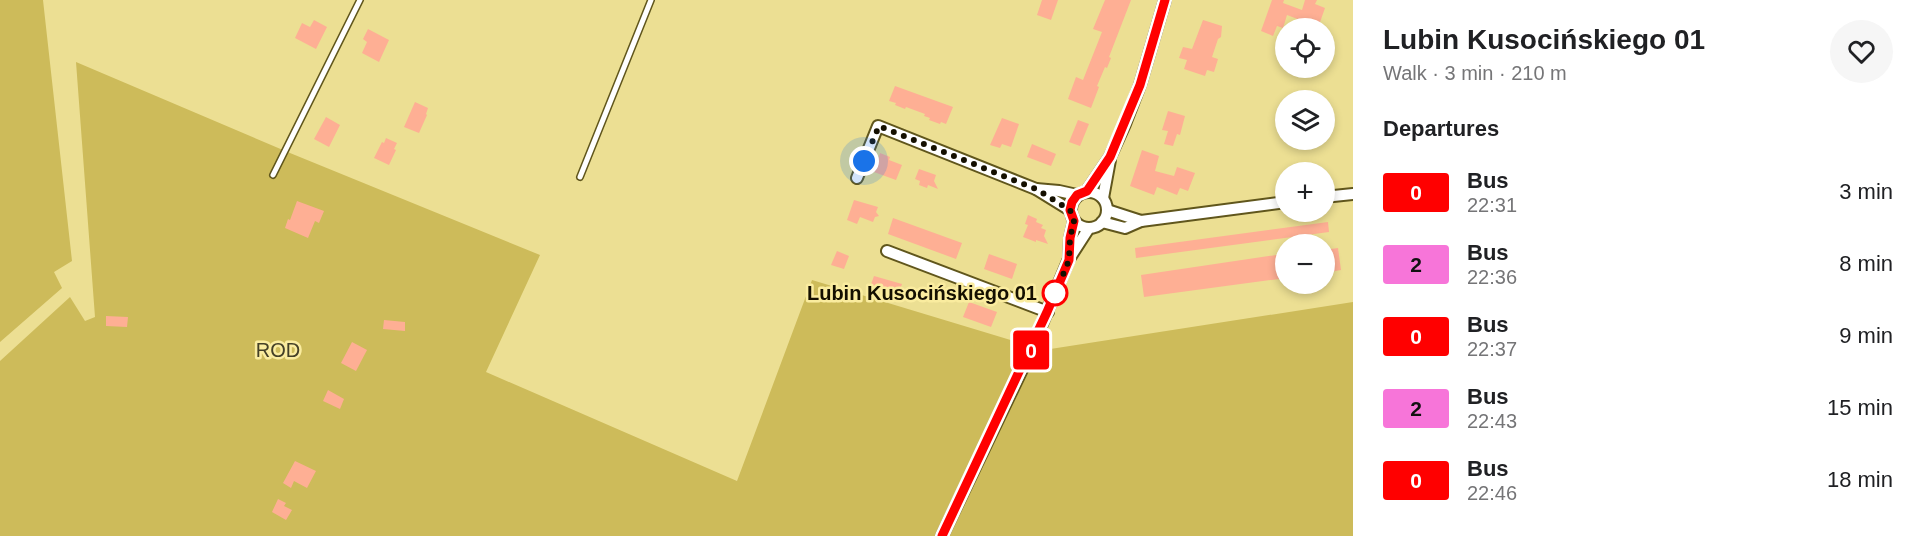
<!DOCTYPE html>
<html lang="en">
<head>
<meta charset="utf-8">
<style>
  body { margin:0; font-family:Arial,sans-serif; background:#f6f6f6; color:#202124; height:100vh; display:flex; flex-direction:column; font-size:22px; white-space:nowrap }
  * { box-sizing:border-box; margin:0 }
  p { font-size:20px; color:#757577 }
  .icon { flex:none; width:33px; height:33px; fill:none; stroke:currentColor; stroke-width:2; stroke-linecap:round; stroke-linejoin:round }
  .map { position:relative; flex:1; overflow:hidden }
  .side { display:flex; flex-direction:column; background:#fff; width:570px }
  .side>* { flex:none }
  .badge { padding:0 12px; border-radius:4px; font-size:21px; line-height:39px }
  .fabs { position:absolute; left:1275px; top:18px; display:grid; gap:12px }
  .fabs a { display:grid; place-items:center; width:60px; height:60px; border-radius:50%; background:#fff; box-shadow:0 3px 9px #0003; font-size:30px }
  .you { position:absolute; width:30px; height:30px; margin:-15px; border:4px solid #fff; border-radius:50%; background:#1a73e8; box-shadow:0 0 0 9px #1a73e833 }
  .map>.badge { position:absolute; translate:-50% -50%; box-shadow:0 0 0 3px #fff }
  h2 { padding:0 30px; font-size:22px; line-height:54px }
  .round { display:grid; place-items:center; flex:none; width:63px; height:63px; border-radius:32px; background:#f6f6f6 }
  .headline { display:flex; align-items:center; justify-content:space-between; height:102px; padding:0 30px }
  h1 { font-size:28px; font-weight:800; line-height:45px }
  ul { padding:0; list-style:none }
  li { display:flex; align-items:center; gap:18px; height:72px; padding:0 30px }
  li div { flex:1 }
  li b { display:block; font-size:22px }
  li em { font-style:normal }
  li .badge { min-width:66px; font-weight:700; text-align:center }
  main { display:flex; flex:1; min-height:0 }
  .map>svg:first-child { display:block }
</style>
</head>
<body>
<main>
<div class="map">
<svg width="1353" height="536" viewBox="0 0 1353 536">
  <rect width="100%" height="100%" fill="#ecdf93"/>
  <g fill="#cdbb5a">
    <polygon points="0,0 43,0 72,261 54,272 62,288 0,342"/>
    <polygon points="76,62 290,153 540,255 486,372 737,481 812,280 1044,350 1353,302 1353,536 0,536 0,361 70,297 85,321 95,317"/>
  </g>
  <g fill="#feaf94">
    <polygon points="1042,0 1058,0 1051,20 1037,15"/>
    <polygon points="1105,0 1131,0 1109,57 1111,58 1107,68 1105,67 1097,86 1099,87 1091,108 1068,99 1076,77 1083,80 1102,32 1093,29"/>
    <polygon points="1272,0 1284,0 1283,3 1302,10 1305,0 1317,0 1315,4 1325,8 1319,25 1309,21 1308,23 1287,15 1283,28 1277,26 1273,36 1261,31"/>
    <polygon points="314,20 327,27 316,49 295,38 302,23 310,27"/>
    <polygon points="1203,20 1222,26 1221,37 1218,39 1212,57 1218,59 1214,72 1207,70 1205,76 1184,69 1187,60 1179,58 1183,47 1192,49"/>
    <polygon points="368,29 389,40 379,62 362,53 367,42 363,39"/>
    <polygon points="895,86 953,107 946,124 941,122 940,124 929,120 930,118 924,116 925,114 906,107 905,109 895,105 896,103 889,101"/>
    <polygon points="415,102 428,108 426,114 427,115 419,133 404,127"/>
    <polygon points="1168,111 1185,116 1180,135 1177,134 1173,146 1164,144 1168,131 1162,130"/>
    <polygon points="326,117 340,125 329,147 314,139"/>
    <polygon points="1002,118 1019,124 1011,147 1002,144 1000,148 990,145"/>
    <polygon points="1078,120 1089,124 1080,146 1069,142"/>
    <polygon points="386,138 397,143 394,149 396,150 389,165 374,158 382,142 384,143"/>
    <polygon points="1032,144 1056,154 1051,166 1027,157"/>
    <polygon points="1142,150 1159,156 1155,171 1174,176 1177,167 1195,173 1188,191 1180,188 1177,195 1157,187 1154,195 1130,186"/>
    <polygon points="880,153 890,157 889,160 902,165 896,180 874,172"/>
    <polygon points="919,169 936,175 934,181 938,189 928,185 927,188 919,185 920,181 915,179"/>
    <polygon points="854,200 878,207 876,212 879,216 875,217 873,222 860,217 857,224 847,220"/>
    <polygon points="297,201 324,211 319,223 315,221 308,238 285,228 288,219 290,220"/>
    <polygon points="1028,215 1037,219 1036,222 1043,225 1041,228 1046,230 1044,236 1048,244 1036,240 1036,242 1023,237 1028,225 1025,224"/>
    <polygon points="893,218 962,243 956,259 888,234"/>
    <polygon points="1328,222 1329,232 1136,258 1135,248"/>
    <polygon points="1338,248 1341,270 1324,273 1324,250"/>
    <polygon points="837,251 849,256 844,269 831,265"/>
    <polygon points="989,254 1017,264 1012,279 984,269"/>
    <polygon points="1276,255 1286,256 1286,278 1144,297 1141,275"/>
    <polygon points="874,276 902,284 898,296 870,287"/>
    <polygon points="969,302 997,312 991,327 963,317"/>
    <polygon points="106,316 128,317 127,327 106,326"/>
    <polygon points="384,320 405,322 405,331 383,329"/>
    <polygon points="352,342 367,350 356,371 341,363"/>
    <polygon points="328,390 344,399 340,409 323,401"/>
    <polygon points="295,461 316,471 307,488 294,481 291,488 283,483"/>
    <polygon points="278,499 286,503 284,506 292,510 286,520 272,512"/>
  </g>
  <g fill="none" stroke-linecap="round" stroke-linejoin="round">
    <defs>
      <g id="service">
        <polyline points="273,175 360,0"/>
        <polyline points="580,177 651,0"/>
      </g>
      <g id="minor">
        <polyline points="857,178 878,126 1036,189 1070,210"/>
        <polyline points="1036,189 1059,191 1077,195"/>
        <polyline points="1087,191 1110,157 1125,124 1140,85 1165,0"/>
        <circle cx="1089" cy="210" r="18"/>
        <polyline points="1324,197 1353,194"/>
        <polyline points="1103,198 1110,160"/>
        <polyline points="1107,210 1141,221"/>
        <polyline points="1102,222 1125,228 1141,221 1286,202"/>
        <polyline points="887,251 1048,312"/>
        <polyline points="1069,259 1070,238 1074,221"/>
        <polyline points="942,536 1029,355 1069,259 1089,228"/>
      </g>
    </defs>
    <use href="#service" stroke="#60561c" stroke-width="8"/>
    <use href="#minor" stroke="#60561c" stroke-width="14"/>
    <use href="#service" stroke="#fff" stroke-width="5"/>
    <use href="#minor" stroke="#fff" stroke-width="10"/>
  </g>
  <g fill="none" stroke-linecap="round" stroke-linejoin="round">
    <defs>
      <polyline id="line" points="942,536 1047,312 1069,260 1070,238 1074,221 1070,210 1072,202 1077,195 1087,191 1110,157 1140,85 1165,0"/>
    </defs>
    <use href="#line" stroke="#fff" stroke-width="14"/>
    <use href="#line" stroke="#f00" stroke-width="9"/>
    <polyline stroke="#140f00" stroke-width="6" stroke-dasharray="0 10.8" points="864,161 879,126 1036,189 1070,210 1074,221 1070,238 1069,260 1054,297 1055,293"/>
  </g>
  <circle fill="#fff" stroke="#f00" stroke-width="3" cx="1055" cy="293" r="12"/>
  <g text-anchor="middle" stroke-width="5" stroke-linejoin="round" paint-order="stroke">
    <g font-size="20" font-weight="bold" fill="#140f00" stroke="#faec9f" text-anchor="end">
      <text x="1037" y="300">Lubin Kusocińskiego 01</text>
    </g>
    <g font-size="20" fill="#444027" stroke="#faec9f">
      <text x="278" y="357">ROD</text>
    </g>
  </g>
</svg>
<div class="fabs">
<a><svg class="icon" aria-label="locate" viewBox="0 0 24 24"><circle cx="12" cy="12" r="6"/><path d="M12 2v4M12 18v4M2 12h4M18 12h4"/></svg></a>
<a><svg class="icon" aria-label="layers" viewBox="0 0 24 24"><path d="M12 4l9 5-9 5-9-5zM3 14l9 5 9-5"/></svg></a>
<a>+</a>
<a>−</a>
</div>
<div class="you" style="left:864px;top:161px"></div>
<b class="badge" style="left:1031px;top:350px;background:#f00;color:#fff">0</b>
</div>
<section class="side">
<div class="headline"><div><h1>Lubin Kusocińskiego 01</h1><p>Walk · 3 min · 210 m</p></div><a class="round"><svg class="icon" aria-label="heart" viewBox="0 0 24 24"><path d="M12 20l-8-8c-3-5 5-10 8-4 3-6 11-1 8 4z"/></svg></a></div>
<h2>Departures</h2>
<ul>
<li><span class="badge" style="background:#f00;color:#fff">0</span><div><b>Bus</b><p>22:31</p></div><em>3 min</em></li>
<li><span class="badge" style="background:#f775d9;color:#111">2</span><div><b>Bus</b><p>22:36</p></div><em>8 min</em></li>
<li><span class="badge" style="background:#f00;color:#fff">0</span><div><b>Bus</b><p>22:37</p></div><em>9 min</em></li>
<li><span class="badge" style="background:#f775d9;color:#111">2</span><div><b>Bus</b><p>22:43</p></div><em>15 min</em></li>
<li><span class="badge" style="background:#f00;color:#fff">0</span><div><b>Bus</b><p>22:46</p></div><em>18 min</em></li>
</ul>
</section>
</main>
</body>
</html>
